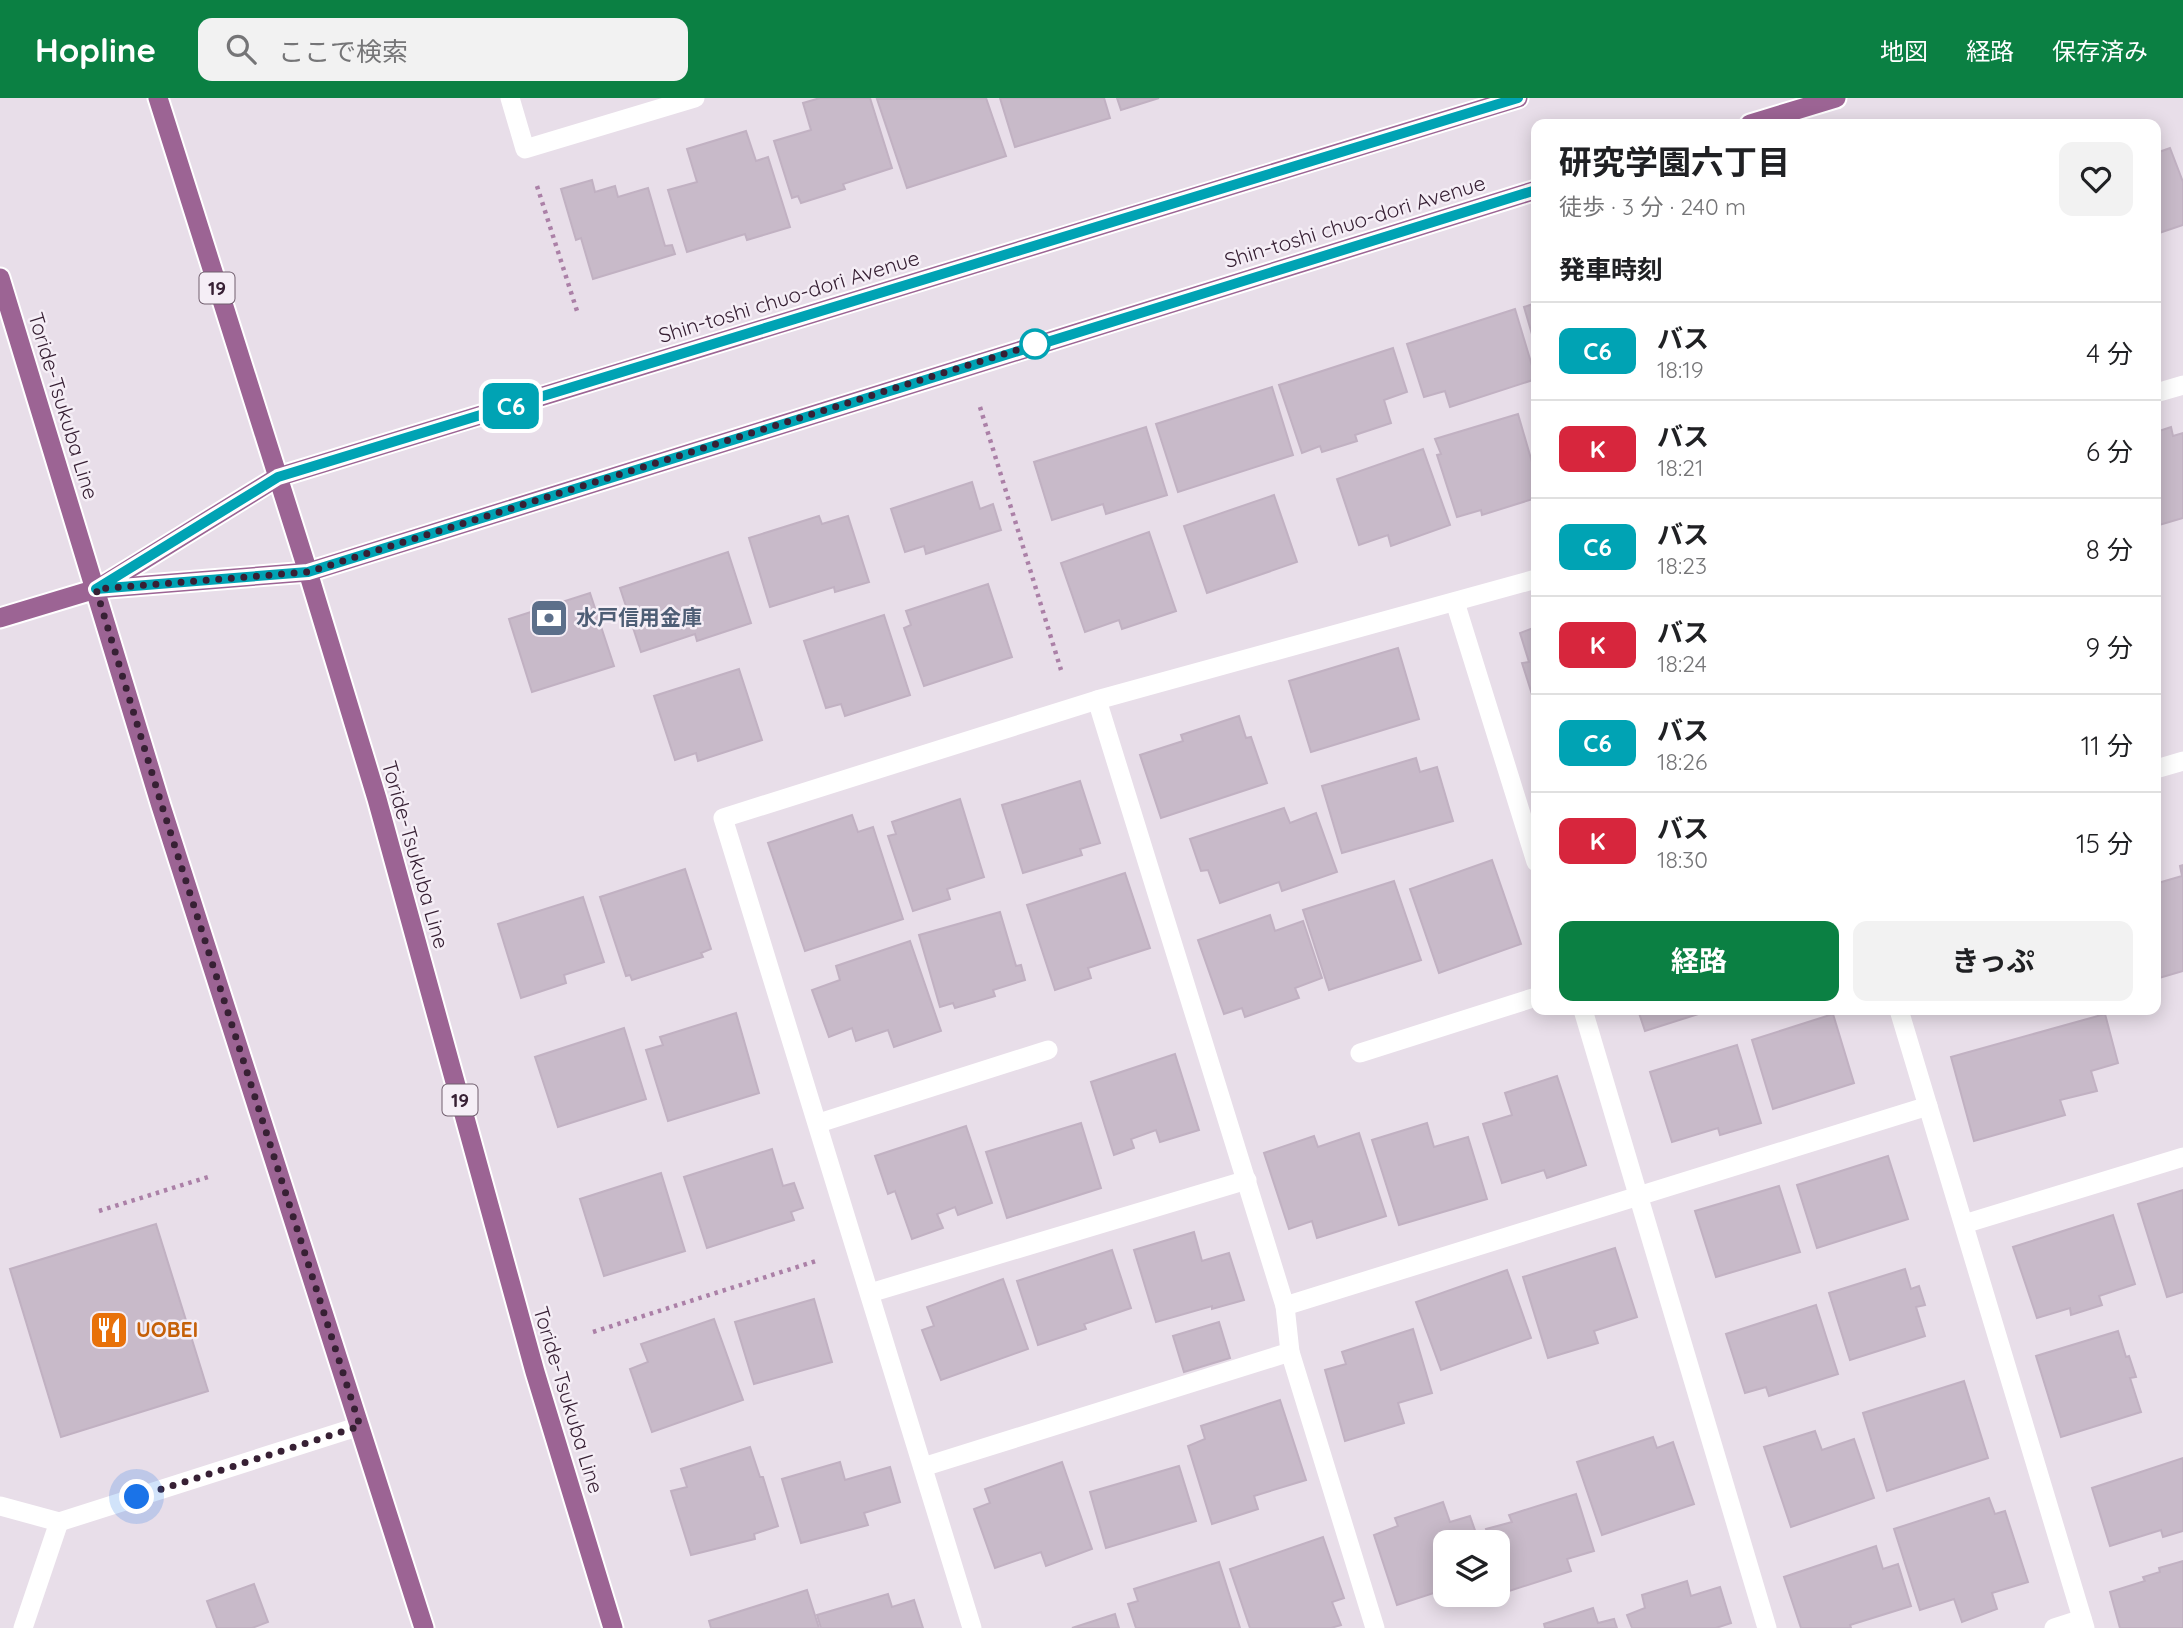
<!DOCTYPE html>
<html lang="ja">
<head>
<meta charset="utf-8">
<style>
  body { margin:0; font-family:Quicksand,"Noto Sans JP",sans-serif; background:#f2f2f2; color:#202124; height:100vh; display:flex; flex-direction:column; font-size:26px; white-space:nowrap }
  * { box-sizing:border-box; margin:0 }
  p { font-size:23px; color:#757577 }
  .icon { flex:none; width:38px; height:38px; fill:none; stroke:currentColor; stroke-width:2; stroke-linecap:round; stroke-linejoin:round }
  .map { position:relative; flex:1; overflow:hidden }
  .panel { position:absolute; left:1531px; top:21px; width:630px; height:896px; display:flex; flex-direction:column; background:#fff; border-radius:14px; box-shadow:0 4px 18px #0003 }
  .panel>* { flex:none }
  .badge { padding:0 14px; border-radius:10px; font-size:24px; line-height:46px }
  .fabs { position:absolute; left:1433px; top:1432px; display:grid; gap:14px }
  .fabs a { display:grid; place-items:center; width:77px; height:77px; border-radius:14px; background:#fff; box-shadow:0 4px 18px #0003; font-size:35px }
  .you { position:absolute; width:35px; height:35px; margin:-18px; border:5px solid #fff; border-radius:50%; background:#1a73e8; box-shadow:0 0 0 10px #1a73e833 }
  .map>.badge { position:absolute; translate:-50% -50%; box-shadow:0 0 0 4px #fff }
  h2 { padding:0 28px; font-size:26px; line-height:63px }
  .round { display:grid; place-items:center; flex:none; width:74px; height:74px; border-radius:14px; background:#f2f2f2 }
  .summary { display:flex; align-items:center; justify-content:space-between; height:119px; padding:0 28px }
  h1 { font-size:33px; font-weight:700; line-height:52px }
  .action { display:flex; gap:14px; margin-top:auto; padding:14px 28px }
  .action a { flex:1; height:80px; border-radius:14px; background:#0b8043; color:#fff; font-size:28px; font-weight:700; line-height:80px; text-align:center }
  .action a+a { background:#f2f2f2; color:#202124 }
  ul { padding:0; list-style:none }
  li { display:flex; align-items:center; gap:21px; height:98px; padding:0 28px; border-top:2px solid #e0e0e0 }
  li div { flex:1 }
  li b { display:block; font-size:26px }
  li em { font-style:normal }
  li .badge { min-width:77px; font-weight:700; text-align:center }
  header { display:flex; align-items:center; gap:42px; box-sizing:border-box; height:98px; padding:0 35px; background:#0b8043; color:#fff }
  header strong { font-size:33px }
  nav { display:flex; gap:38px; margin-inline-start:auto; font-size:24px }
  .search { width:490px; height:63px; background:#f2f2f2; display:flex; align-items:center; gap:18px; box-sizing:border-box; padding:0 24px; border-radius:14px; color:#757577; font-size:26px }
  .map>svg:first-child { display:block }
</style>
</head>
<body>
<header>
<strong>Hopline</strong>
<div class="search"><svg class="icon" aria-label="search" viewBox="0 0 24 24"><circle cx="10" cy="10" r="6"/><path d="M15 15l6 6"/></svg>ここで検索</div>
<nav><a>地図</a><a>経路</a><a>保存済み</a></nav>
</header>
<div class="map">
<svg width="2183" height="1530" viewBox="0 0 2183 1530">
  <rect width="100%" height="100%" fill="#e8dee9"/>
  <g fill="#c8bac9" stroke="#c1b1c2" stroke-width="2">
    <polygon points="820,0 870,0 892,70 843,86 845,91 801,105 798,98 792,100 774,43 811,32 803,5"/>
    <polygon points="986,0 1006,58 907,90 877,1"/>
    <polygon points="1000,0 1104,0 1110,20 1015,49"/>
    <polygon points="1117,0 1159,0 1121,12"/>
    <polygon points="746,33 756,63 768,59 790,129 747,142 745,136 687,154 668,92 697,84 687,51"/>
    <polygon points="2170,50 2183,84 2183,127 2156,136 2156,55"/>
    <polygon points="592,82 595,94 615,88 618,99 648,90 665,148 672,147 675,156 593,181 581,140 576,142 561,91"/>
    <polygon points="1536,205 1536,250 1524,209"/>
    <polygon points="1515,211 1536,281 1450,309 1445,293 1424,299 1407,246"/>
    <polygon points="1393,250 1407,294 1384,302 1391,325 1355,337 1357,343 1322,354 1320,348 1302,355 1279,287"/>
    <polygon points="1272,289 1293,357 1178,394 1156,326"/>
    <polygon points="1518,316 1536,378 1536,400 1482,417 1481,412 1457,419 1437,357 1441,356 1435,341"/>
    <polygon points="1146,329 1167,397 1106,416 1103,406 1052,422 1034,364"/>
    <polygon points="2171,329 2173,338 2183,335 2183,420 2156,428 2156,334"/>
    <polygon points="1423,351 1450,427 1391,448 1388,437 1359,447 1337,381"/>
    <polygon points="972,384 980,411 993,406 1001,432 926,456 924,448 905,454 891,411"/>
    <polygon points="1274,397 1297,464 1207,495 1184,428"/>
    <polygon points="819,418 822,426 848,418 869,484 835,494 834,489 770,509 749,440"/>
    <polygon points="1149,434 1176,513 1122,531 1119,522 1085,534 1061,465"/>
    <polygon points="728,454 751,525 697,543 695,536 641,554 620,490"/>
    <polygon points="988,486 1012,559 924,588 904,530 911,527 906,513"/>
    <polygon points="590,495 614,568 532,594 509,521"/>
    <polygon points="884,517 910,597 845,618 841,606 826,610 804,543"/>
    <polygon points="1536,529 1536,609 1522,565 1529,564 1520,535"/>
    <polygon points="1398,550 1419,621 1311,654 1289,583"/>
    <polygon points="739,571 762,642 698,663 696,655 675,662 654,598"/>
    <polygon points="1239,618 1246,640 1251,639 1267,685 1161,720 1140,657 1183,643 1181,637"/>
    <polygon points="1416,660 1420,674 1437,669 1453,723 1342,755 1322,688"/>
    <polygon points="1080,683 1100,745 1080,751 1082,757 1023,775 1002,707"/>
    <polygon points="960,701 984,779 947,791 950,801 913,813 888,738 896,736 892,724"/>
    <polygon points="1284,710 1290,725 1316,715 1337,774 1282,793 1279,784 1220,805 1208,772 1201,773 1190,741"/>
    <polygon points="852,717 858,734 873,729 903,821 805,853 768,745"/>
    <polygon points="1492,762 1521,846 1439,875 1410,791"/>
    <polygon points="2183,767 2183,873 2156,881 2156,779 2158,785 2182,778 2180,768"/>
    <polygon points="685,771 711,851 701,855 703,859 632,882 630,877 626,878 600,799"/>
    <polygon points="1125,775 1150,850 1088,870 1091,880 1055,892 1027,807"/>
    <polygon points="1394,783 1421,862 1329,892 1303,812"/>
    <polygon points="583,799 604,864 564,877 566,885 521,900 498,826"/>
    <polygon points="1000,814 1016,868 1021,867 1025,882 993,892 995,898 955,910 953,905 940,909 919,837"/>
    <polygon points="1270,817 1275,833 1303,823 1322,880 1295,890 1299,900 1245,919 1242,910 1224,916 1198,842"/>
    <polygon points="910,843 941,933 894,949 888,932 856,943 852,930 829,939 812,892 840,882 836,868"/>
    <polygon points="1638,912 1711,912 1645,933"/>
    <polygon points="736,915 759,995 668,1023 646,952 663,947 660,939"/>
    <polygon points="1833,916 1854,985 1773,1011 1752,942"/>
    <polygon points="2105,916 2118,965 2091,973 2097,993 2060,1002 2065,1017 1974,1043 1951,959"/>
    <polygon points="624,930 646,1001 558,1029 535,959"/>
    <polygon points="1737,947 1761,1025 1720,1037 1718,1030 1672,1044 1650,974"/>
    <polygon points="1175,956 1199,1032 1160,1044 1156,1032 1131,1041 1134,1050 1114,1057 1091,984"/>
    <polygon points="1557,978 1586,1067 1547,1080 1544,1072 1502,1085 1483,1026 1512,1017 1505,995"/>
    <polygon points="1081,1025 1101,1090 1007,1120 986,1054"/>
    <polygon points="1427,1025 1434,1049 1468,1039 1487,1101 1399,1127 1372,1042"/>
    <polygon points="966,1028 992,1105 958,1117 955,1109 937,1116 943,1130 912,1141 895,1093 888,1096 875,1058"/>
    <polygon points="1359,1035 1386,1118 1317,1140 1312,1123 1289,1131 1264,1055 1314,1038 1318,1049"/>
    <polygon points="772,1051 783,1088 794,1085 803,1110 791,1114 794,1122 707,1150 684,1079"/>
    <polygon points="1888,1058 1908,1121 1817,1150 1797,1087"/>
    <polygon points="661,1075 685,1153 604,1178 580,1101"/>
    <polygon points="1779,1088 1800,1154 1716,1179 1695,1113"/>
    <polygon points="2183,1092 2183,1194 2167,1199 2138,1106"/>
    <polygon points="2113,1117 2135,1186 2099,1198 2102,1207 2071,1217 2070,1210 2037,1220 2013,1149"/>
    <polygon points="156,1126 208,1293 61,1339 10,1171"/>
    <polygon points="1194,1134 1202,1163 1229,1155 1244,1202 1212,1211 1212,1208 1156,1224 1134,1152"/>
    <polygon points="1615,1150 1637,1219 1594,1233 1598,1245 1548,1260 1523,1179"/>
    <polygon points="1112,1152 1131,1210 1084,1226 1086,1231 1038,1247 1017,1183"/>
    <polygon points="1905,1171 1911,1191 1919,1188 1925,1207 1916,1209 1925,1238 1850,1262 1829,1195"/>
    <polygon points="1507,1172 1531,1240 1441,1272 1416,1204"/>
    <polygon points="1003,1181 1028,1251 941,1282 922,1232 934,1228 927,1209"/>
    <polygon points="814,1201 832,1264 754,1286 735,1224"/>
    <polygon points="1816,1207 1838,1276 1769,1298 1766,1289 1745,1295 1726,1236"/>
    <polygon points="714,1221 743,1302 652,1334 630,1271 648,1264 641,1246"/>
    <polygon points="1219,1224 1230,1260 1184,1274 1173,1238"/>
    <polygon points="1413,1231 1432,1295 1398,1305 1404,1325 1345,1343 1325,1272 1346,1266 1342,1254"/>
    <polygon points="2118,1233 2126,1259 2129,1258 2136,1279 2130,1280 2141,1314 2061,1339 2036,1258"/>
    <polygon points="1964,1283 1988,1360 1887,1393 1863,1315"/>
    <polygon points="1280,1302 1306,1382 1254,1398 1258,1411 1212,1426 1188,1348 1205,1341 1201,1328"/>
    <polygon points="1815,1333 1822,1352 1854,1341 1874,1400 1791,1429 1764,1349"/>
    <polygon points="1653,1339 1657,1350 1673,1344 1694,1406 1602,1437 1577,1364"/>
    <polygon points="750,1349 760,1379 763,1379 778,1428 754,1436 755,1441 691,1457 671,1393 687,1389 681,1371"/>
    <polygon points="2183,1360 2183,1433 2163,1439 2161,1432 2110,1448 2092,1390"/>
    <polygon points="840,1364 845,1382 890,1369 900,1404 864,1415 868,1427 801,1445 782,1381"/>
    <polygon points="1062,1364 1092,1451 1046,1468 1041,1454 995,1470 974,1411 990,1405 985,1391"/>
    <polygon points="1179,1368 1196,1423 1106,1450 1090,1394"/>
    <polygon points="1576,1396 1594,1453 1567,1461 1571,1473 1506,1494 1498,1469 1498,1444 1490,1444 1486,1431 1512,1424 1509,1417"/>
    <polygon points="1989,1400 1995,1416 2005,1413 2028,1484 1992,1495 1997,1511 1962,1524 1954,1501 1920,1512 1894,1431"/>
    <polygon points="1443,1404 1450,1424 1470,1418 1479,1444 1446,1444 1446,1491 1397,1507 1374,1437 1398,1428 1395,1420"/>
    <polygon points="1323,1439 1344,1500 1332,1504 1341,1527 1331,1530 1250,1530 1230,1471"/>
    <polygon points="1876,1448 1883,1471 1898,1466 1911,1508 1850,1527 1851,1530 1801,1530 1784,1479"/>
    <polygon points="2183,1463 2183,1530 2120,1530 2110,1494 2145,1483 2143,1479 2160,1474 2159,1470"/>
    <polygon points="1219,1464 1240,1530 1136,1530 1128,1506 1138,1503 1134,1491"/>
    <polygon points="1687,1483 1691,1498 1720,1489 1731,1525 1716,1530 1632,1530 1627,1517 1645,1510 1642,1497"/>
    <polygon points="254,1486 268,1524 252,1530 217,1530 207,1503"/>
    <polygon points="807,1492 819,1530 711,1530 709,1523"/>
    <polygon points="888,1496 892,1509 914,1502 923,1530 821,1530 817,1517"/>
    <polygon points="1593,1510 1598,1525 1614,1521 1617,1530 1545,1530 1544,1526"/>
    <polygon points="1115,1516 1119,1530 1072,1530"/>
  </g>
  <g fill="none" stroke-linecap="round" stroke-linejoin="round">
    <defs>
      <g id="primary">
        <polyline points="158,0 308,474 377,701 535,1274 613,1530"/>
        <polyline points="1750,26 1836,0"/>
        <polyline points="0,180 161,708 424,1530"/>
        <polyline points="100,489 278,379 1518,0"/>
        <polyline points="0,520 96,491 308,474 1536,92"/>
      </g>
    </defs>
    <use href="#primary" stroke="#fff" stroke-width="23"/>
    <g stroke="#ab80a7" stroke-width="4.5" stroke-dasharray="3.5 5" stroke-linecap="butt">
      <polyline points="537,88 577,213"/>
      <polyline points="980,309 1061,572"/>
      <polyline points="99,1113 208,1079"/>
      <polyline points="593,1234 816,1163"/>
    </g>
    <g stroke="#fff" stroke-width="19">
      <polyline points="510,0 525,51 695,0"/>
      <polyline points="2156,295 2183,287"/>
      <polyline points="1455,504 1536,764"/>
      <polyline points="1097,602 1285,1208 1290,1254 1375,1530"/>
      <polyline points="2156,671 2183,663"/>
      <polyline points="1583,912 1767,1530"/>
      <polyline points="1899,912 2085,1530"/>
      <polyline points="1360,955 1536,899"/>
      <polyline points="819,1025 1048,952"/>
      <polyline points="1964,1126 2183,1059"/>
      <polyline points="870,1195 1247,1082"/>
      <polyline points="1285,1208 1928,1008"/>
      <polyline points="923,1369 1290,1254"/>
      <polyline points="0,1408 59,1424 360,1328"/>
      <polyline points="23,1530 59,1424"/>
      <polyline points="972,1530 723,720 1097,602 1536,481"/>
      <polyline points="2054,1530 2082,1521"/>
    </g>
    <use href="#primary" stroke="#9c6494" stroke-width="19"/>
  </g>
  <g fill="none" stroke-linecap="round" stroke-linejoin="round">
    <defs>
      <polyline id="line" points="1518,0 278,379 96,491 308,474 1536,92"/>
    </defs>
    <use href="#line" stroke="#fff" stroke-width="16"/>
    <use href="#line" stroke="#00a3b4" stroke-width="10"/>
    <polyline stroke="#372034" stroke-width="7" stroke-dasharray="0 12.6" points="137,1399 360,1328 162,708 96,491 308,474 1039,245 1035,246"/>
  </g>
  <defs>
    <symbol id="bank-square" viewBox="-11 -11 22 22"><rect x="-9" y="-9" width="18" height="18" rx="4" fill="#5c6f8a" stroke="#f5eef6"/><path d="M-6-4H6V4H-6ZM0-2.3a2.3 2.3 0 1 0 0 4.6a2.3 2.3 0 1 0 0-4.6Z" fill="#fff"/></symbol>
    <symbol id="restaurant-square" viewBox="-11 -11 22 22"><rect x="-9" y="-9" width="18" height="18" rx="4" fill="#e8710a" stroke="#f5eef6"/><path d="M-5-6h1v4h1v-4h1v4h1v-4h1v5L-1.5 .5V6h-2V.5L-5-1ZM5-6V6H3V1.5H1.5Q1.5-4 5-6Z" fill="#fff"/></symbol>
  </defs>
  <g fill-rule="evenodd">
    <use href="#bank-square" x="527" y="498" width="44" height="44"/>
    <use href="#restaurant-square" x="87" y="1210" width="44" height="44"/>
  </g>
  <circle fill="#fff" stroke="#00a3b4" stroke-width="3.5" cx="1035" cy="246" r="14"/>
  <g text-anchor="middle" stroke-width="5" stroke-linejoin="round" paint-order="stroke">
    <g fill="#f5eef6" stroke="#705e6e" stroke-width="2">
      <rect x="199.5" y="174.5" width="35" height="31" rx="5"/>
      <rect x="442.5" y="986.5" width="35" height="31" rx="5"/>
    </g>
    <g font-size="19" font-weight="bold" fill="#372034">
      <text x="217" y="197">19</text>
      <text x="460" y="1009">19</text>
    </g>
    <g font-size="21" fill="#372034" stroke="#f5eef6">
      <text transform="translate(1355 124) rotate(-17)" y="7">Shin-toshi chuo-dori Avenue</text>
      <text transform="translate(789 199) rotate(-17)" y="7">Shin-toshi chuo-dori Avenue</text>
      <text transform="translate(63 308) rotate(73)" y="7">Toride-Tsukuba Line</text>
      <text transform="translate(415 757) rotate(74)" y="7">Toride-Tsukuba Line</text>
      <text transform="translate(568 1302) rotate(73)" y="7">Toride-Tsukuba Line</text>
    </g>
    <g font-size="21" font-weight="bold" fill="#4e5e75" stroke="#f5eef6" text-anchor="start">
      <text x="576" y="527">水戸信用金庫</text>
    </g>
    <g font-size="21" font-weight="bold" fill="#c56008" stroke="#f5eef6" text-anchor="start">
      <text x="136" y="1239">UOBEI</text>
    </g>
  </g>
</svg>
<div class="fabs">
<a><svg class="icon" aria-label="layers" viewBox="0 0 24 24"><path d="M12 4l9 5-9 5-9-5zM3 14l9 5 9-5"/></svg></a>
</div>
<div class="you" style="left:137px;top:1399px"></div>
<b class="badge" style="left:511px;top:308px;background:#00a3b4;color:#fff">C6</b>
<section class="panel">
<div class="summary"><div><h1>研究学園六丁目</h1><p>徒歩 · 3 分 · 240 m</p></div><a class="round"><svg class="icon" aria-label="heart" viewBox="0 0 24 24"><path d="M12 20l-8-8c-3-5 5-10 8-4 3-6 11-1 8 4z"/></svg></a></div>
<h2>発車時刻</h2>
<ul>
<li><span class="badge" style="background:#00a3b4;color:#fff">C6</span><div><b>バス</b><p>18:19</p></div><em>4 分</em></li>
<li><span class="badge" style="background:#d7263d;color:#fff">K</span><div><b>バス</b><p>18:21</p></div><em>6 分</em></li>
<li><span class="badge" style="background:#00a3b4;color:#fff">C6</span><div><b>バス</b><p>18:23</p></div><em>8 分</em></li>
<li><span class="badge" style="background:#d7263d;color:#fff">K</span><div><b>バス</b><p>18:24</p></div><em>9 分</em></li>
<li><span class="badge" style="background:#00a3b4;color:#fff">C6</span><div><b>バス</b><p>18:26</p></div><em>11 分</em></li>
<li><span class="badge" style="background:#d7263d;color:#fff">K</span><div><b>バス</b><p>18:30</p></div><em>15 分</em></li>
</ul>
<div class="action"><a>経路</a><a>きっぷ</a></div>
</section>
</div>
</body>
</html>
